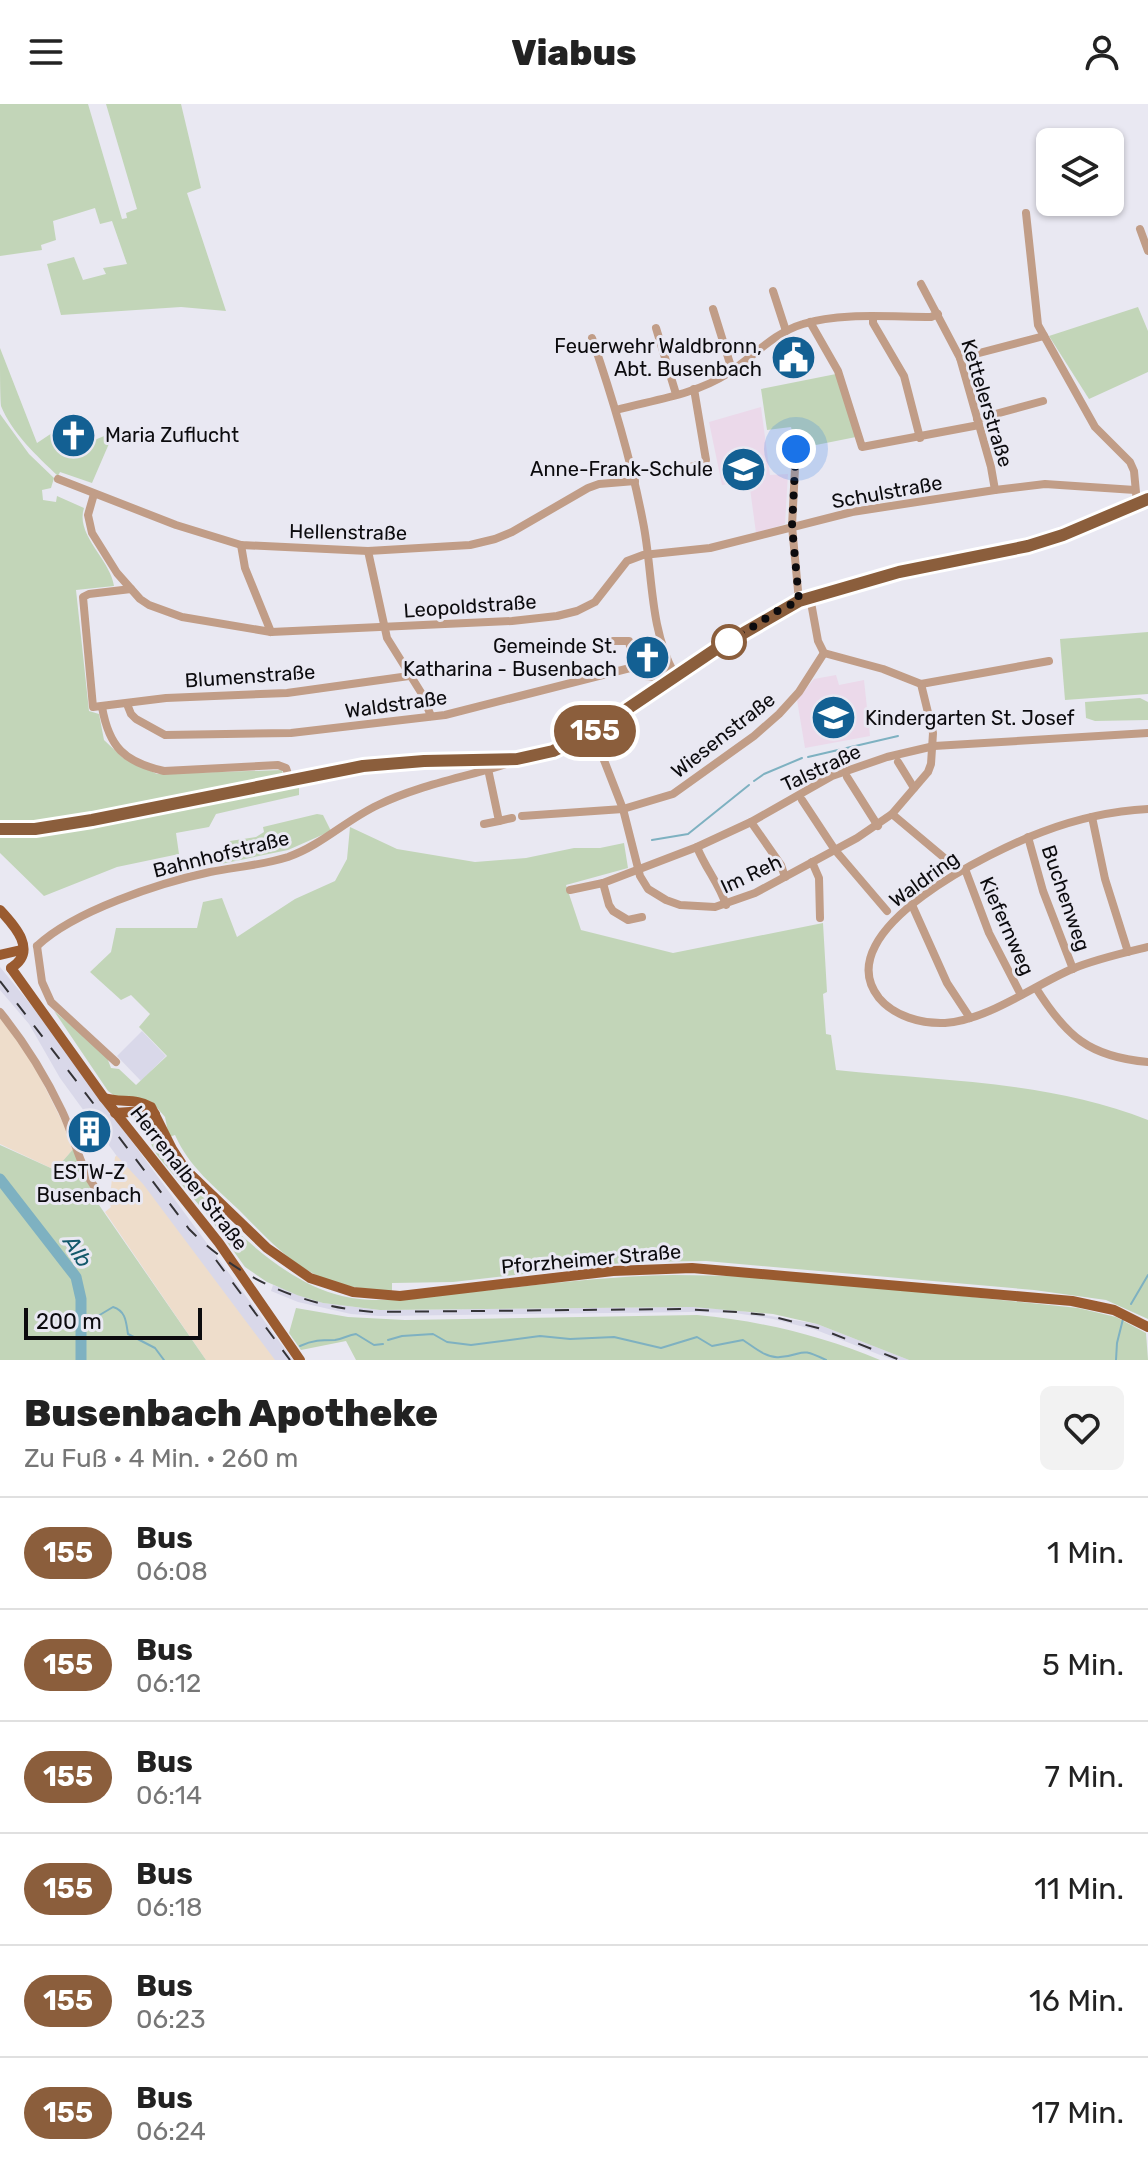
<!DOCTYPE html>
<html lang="de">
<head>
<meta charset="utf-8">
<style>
  body { margin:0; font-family:Rubik,sans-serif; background:#f2f2f2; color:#222; height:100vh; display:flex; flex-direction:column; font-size:30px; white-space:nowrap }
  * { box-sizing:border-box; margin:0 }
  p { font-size:26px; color:#767676 }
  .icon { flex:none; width:44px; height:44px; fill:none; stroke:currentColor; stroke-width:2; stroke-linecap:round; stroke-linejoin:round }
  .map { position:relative; height:1256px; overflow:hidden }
  .panel { display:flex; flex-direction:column; background:#fff; flex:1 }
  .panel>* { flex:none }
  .badge { padding:0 16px; border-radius:26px; font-size:28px; line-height:52px }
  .controls { position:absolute; left:1036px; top:24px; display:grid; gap:16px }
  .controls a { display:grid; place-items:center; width:88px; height:88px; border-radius:12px; background:#fff; box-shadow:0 2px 6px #0004; font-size:40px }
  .scale { position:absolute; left:24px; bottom:20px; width:178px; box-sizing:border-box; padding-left:8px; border:4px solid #0c0b0e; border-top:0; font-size:22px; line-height:28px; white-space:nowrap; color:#0c0b0e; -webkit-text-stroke:6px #e9e8f2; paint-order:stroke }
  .you { position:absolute; width:40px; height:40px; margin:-20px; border:6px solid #fff; border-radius:50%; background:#1a73e8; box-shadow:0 0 0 12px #1a73e833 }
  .map>.badge { position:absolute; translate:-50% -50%; box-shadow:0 0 0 4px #fff }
  .round { display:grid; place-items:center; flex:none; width:84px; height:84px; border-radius:12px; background:#f2f2f2 }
  .summary { display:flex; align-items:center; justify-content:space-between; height:136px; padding:0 24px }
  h1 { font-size:38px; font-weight:800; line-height:60px }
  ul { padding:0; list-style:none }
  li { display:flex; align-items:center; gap:24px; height:112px; padding:0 24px; border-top:2px solid #e0e0e0 }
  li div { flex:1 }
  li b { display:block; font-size:30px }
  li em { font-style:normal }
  li .badge { min-width:88px; font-weight:700; text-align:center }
  header { display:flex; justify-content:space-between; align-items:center; height:104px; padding:0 24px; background:#fff; font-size:36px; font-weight:800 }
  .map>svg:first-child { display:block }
</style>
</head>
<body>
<header><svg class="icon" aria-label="menu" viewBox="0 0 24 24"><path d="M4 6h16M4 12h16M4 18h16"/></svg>Viabus<svg class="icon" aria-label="person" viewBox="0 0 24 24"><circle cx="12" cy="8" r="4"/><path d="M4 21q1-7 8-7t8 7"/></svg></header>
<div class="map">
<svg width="1148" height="1256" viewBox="0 0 1148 1256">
  <rect width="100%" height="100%" fill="#e9e8f2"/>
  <g fill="#eeddcb">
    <polygon points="0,913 26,945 75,1043 55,1066 0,1040"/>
    <polygon points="123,1045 288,1256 206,1256 105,1108 111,1103 109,1098 115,1053"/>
  </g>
  <g fill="#d9d8e9">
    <polygon points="0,863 32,902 293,1256 275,1256 143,1080 116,1051 60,974 29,920 0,886"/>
    <polygon points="142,927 166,952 141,977 117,952"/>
    <polygon points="273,1181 323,1199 380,1206 693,1203 735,1206 817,1220 909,1256 893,1256 816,1226 773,1215 735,1209 692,1208 380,1212 351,1210 298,1198 271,1187"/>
  </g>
  <g fill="#ebd9ea">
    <polygon points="761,303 770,371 788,370 785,420 756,429 749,377 722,381 709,318"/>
    <polygon points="836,571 839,581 864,576 870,632 805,644 797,596 814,575"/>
  </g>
  <g fill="#c2d5b8">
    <polygon points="0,0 88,0 122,115 127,114 126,109 137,105 106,0 181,0 201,84 187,89 226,207 181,203 61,211 47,160 74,153 83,176 106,170 103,164 127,160 112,117 100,120 95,104 53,117 56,136 41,141 42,146 0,152"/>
    <polygon points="1138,203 1148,227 1148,268 1089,295 1049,232"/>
    <path d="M0,244L37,339L55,327L61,329L69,321L87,324L92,337L114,328L92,379L60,368L58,372C37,352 12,329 1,302C0,289 0,259 0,244Z"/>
    <polygon points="836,270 856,333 796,345 791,323 767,326 761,285"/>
    <path d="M0,310L29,350L54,374L51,384L42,386L43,396L56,398L57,392L84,404C75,431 111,456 114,482L76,486L89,607L99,610L104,636L123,654L157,670L282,666L286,682L299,679V691L216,710L209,723L176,729L179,750L117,763L44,792L0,749Z"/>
    <polygon points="1148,528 1148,590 1065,596 1060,535"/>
    <polygon points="1140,594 1148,598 1148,616 1095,617 1086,614 1085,598"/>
    <polygon points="317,710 323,711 331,727 288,746 221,760 230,737 256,733 264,728 263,723"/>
    <path d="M350,723L397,745L475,758L526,754L574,744H600L624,739L628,764L566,781L581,826L673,849L823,819L827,888L823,890L826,930L831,931L836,966C940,977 1050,977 1148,1016V1215L1106,1196L1034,1186L706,1157L631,1158L453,1178L392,1179V1187C366,1185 338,1183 314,1170C284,1154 263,1130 239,1106C215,1083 189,1063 175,1031L169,1033L165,1013L152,998L133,993L119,995L108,987L54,907L106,951L111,964L119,965L136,981L167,952L139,923L150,910L131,891L121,896L90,868L111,848L116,824H197L203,798L222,794L237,833L295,795L335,777L347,755Z"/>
    <path d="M142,1010L151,1014L174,1057L172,1059C215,1107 277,1177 342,1192C381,1201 423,1193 462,1189C532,1182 603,1172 673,1171C806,1171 945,1191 1078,1204L1116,1213L1146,1229L1148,1256H909L817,1220L773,1210L693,1203L380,1206L323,1199L297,1191L267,1178L245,1163L209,1113L157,1051L138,1016L134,1014Z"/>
    <polygon points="0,1041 55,1066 75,1043 101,1096 99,1101 206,1256 0,1256"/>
    <path d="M296,1204L348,1213L405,1216L697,1211C761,1217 820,1231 880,1256H356L346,1237L301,1246L289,1229Z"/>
  </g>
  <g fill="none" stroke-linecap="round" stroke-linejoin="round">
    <g stroke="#7eb1c1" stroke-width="2">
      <polyline points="808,653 898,632"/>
      <polyline points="754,677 764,670 802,654"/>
      <polyline points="652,736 688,730 749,681"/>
      <polyline points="1131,1200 1148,1171"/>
      <path d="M81,1212H98L113,1203C126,1207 126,1218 128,1230L155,1244L164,1256"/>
      <path d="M388,1236L402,1232L433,1230L447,1238L471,1241L540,1232L570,1235L614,1233L661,1244L697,1233L712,1242L743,1236C754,1243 767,1255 780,1253C806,1251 797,1242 826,1256"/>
      <path d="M300,1242C313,1236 321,1236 335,1236C343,1235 348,1231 356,1230L374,1241L383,1240"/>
      <polyline points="1116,1256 1117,1239 1123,1215"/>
    </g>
    <polyline stroke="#7eb1c1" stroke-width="11" points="0,1075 76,1173 81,1195 81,1256"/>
    <g stroke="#c19d87" stroke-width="8">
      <polyline points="1026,109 1038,221 1095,323 1130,358 1134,367 1137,399"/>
      <polyline points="1140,125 1148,147"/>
      <polyline points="921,180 960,254 991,363 995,386"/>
      <polyline points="773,187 786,227"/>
      <polyline points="713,205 732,266"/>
      <polyline points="873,214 873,219 904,272 920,334"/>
      <polyline points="810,218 838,267 862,343 979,321"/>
      <polyline points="656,224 676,290"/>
      <path d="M592,234C613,295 631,355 643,418C653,467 649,524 674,569"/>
      <polyline points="960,254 1044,232"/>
      <path d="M616,306C653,296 694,291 727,270C752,254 773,229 803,220C840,208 892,213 931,213L938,210"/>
      <polyline points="977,315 1043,297"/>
      <polyline points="796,345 792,422 799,497"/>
      <polyline points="671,368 705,359 706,356 694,285"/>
      <polyline points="58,375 176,421 241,441 368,447 470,441 495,435 512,428 588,384 599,380 635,377"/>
      <polyline points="94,390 88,411 92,429 117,469 140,495 149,501 182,513 271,528 512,517 557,512 577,507 595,498 627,457 643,451 710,444 852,408 995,386 1045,380 1135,386"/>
      <polyline points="241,441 245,464 271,528"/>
      <polyline points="368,447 387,534 422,590 431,612"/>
      <polyline points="131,485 89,490 83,493 93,603 166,594 287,589 409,572"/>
      <polyline points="613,537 629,537 634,563"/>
      <polyline points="921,580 1049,557"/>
      <path d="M127,600L131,610L136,615L165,631L291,629L445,611L634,563C644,578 659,573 673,567"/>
      <path d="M102,603C109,643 124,658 164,667L278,661L286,664L290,676"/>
      <polyline points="593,628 623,705 640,772 648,785 666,796 680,801 715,803 755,789 857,734 892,710 928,668 931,660 933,629 921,580 883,565 824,549 818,537 810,493"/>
      <polyline points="898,658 914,684"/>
      <polyline points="847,673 878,722"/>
      <polyline points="802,696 835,746 887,807"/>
      <path d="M1148,705C1111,707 1076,715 1042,728C996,745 825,826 879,894C894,912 921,920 945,919C988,916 1033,882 1072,865C1096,855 1123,849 1148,843"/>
      <polyline points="892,710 954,762"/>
      <polyline points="522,712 623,705 673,690 754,632 779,610 799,588 824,549"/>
      <polyline points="1092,713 1105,775 1128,848"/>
      <polyline points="499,717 512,714"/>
      <polyline points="751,718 781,761 785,773"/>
      <polyline points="484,720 499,717 488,665"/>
      <polyline points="1028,733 1043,787 1073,865"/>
      <path d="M697,743C705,764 719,779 726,801"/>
      <polyline points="812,758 819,774 820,814"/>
      <polyline points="965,765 989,829 1021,891"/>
      <polyline points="603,779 609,801 613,807 628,816 642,813"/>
      <polyline points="570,786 603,779 697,743 751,718 832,672 887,653 934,642 1148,629"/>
      <polyline points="912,801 947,879 970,914"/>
      <path d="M37,842C74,807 159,779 210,768C236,763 263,761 288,753C322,741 346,716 378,701C421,680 468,673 512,658"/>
      <polyline points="37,842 42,878 51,898 116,958"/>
      <path d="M1036,884C1066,932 1089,953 1148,958"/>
      <path d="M0,908C25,939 45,971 62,1007C76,1036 81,1073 105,1095"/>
    </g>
    <g stroke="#9a5b30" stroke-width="10">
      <polyline points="0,725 35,725 92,716 342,665 424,657 517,655 553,647 593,628 716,545 799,497 899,468 1028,442 1063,431 1148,395"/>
      <path d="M0,806C15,822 38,847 11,864"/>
      <polyline points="0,851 21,846"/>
      <polyline points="11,864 104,994 219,1139 300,1256"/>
      <path d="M104,994C120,999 137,994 151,1003L172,1045L185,1065L267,1144L310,1174L353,1188L400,1192L613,1167L692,1164L1072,1197L1114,1206L1148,1223"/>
      <polyline points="115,1009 145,1007 155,1010"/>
    </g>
    <g stroke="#343337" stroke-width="2" stroke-dasharray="14 14" stroke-linecap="butt">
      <path d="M0,877L189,1125C240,1176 302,1202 373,1208L680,1205L737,1208L766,1211L818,1224L900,1256"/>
      <polyline points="216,1156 290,1256"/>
    </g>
  </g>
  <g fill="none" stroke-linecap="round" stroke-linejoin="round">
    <defs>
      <polyline id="line" points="0,725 35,725 92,716 363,662 424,657 517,655 553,647 593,628 716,545 799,497 899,468 1028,442 1063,431 1148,395"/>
    </defs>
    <use href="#line" stroke="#fff" stroke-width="18"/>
    <use href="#line" stroke="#8b5e3c" stroke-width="12"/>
    <polyline stroke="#0c0b0e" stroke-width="8" stroke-dasharray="0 14.4" points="729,538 779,506 799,497 792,422 796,345"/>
  </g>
  <defs>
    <symbol id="civic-disc" viewBox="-11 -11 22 22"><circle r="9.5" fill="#136093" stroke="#e9e8f2"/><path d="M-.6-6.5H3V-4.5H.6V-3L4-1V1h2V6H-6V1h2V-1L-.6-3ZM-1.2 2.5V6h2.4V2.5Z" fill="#fff"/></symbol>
    <symbol id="church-disc" viewBox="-11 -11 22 22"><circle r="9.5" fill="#136093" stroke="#e9e8f2"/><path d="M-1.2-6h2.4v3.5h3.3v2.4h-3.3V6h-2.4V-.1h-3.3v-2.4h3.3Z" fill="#fff"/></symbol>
    <symbol id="school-disc" viewBox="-11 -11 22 22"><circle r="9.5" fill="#136093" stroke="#e9e8f2"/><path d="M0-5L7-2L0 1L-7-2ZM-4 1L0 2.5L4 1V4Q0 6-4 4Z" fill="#fff"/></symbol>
    <symbol id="building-disc" viewBox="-11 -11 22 22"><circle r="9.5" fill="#136093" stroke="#e9e8f2"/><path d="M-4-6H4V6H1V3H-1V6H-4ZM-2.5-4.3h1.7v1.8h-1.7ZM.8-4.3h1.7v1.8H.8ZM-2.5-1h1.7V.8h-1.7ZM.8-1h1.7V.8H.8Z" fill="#fff"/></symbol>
  </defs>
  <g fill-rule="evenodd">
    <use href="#civic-disc" x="768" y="228" width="51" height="51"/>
    <use href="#church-disc" x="48" y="306" width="51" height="51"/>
    <use href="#school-disc" x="718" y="340" width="51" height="51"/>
    <use href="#church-disc" x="622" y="528" width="51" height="51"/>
    <use href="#school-disc" x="808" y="588" width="51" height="51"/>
    <use href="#building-disc" x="64" y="1002" width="51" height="51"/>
  </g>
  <circle fill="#fff" stroke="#8b5e3c" stroke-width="4" cx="729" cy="538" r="16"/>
  <g text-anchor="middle" stroke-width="6" stroke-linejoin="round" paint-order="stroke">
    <g font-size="20" fill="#0c0b0e" stroke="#e9e8f2" text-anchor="end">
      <text x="762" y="249">Feuerwehr Waldbronn,<tspan x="762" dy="23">Abt. Busenbach</tspan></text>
      <text x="105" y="338" text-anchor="start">Maria Zuflucht</text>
      <text x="713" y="372">Anne-Frank-Schule</text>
      <text x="617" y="549">Gemeinde St.<tspan x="617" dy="23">Katharina - Busenbach</tspan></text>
      <text x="865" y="621" text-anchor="start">Kindergarten St. Josef</text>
      <text x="89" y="1075" text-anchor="middle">ESTW-Z<tspan x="89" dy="23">Busenbach</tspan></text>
    </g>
    <g font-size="20" fill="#0c0b0e" stroke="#e9e8f2">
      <text transform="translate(987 299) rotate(73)" y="7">Kettelerstraße</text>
      <text transform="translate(887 388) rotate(-10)" y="7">Schulstraße</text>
      <text transform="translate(348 428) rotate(1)" y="7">Hellenstraße</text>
      <text transform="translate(470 502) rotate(-4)" y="7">Leopoldstraße</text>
      <text transform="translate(250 572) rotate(-4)" y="7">Blumenstraße</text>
      <text transform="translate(396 600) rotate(-8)" y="7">Waldstraße</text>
      <text transform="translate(723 631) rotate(-38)" y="7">Wiesenstraße</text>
      <text transform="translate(821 664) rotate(-25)" y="7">Talstraße</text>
      <text transform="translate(221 750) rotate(-14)" y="7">Bahnhofstraße</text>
      <text transform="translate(751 770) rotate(-25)" y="7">Im Reh</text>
      <text transform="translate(924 775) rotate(-36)" y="7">Waldring</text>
      <text transform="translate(1066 794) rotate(71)" y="7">Buchenweg</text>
      <text transform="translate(1007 822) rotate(66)" y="7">Kiefernweg</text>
      <text transform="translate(189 1074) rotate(52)" y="7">Herrenalber Straße</text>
      <text transform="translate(591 1155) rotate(-5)" y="7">Pforzheimer Straße</text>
    </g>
    <g font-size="22" font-style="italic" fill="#14596b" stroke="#e9e8f2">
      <text transform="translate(78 1147) rotate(57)" y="8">Alb</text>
    </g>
  </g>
</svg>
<div class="controls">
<a><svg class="icon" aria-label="layers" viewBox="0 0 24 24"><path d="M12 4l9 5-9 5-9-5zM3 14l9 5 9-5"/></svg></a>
</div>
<div class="scale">200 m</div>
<div class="you" style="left:796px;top:345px"></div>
<b class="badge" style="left:595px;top:627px;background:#8b5e3c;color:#fff">155</b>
</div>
<section class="panel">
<div class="summary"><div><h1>Busenbach Apotheke</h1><p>Zu Fuß · 4 Min. · 260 m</p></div><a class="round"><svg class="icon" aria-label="heart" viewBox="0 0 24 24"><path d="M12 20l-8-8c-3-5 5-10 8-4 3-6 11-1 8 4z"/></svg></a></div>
<ul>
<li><span class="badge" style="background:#8b5e3c;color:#fff">155</span><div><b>Bus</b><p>06:08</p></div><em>1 Min.</em></li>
<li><span class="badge" style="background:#8b5e3c;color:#fff">155</span><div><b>Bus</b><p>06:12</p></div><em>5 Min.</em></li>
<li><span class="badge" style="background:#8b5e3c;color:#fff">155</span><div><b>Bus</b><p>06:14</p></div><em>7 Min.</em></li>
<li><span class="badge" style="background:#8b5e3c;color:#fff">155</span><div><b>Bus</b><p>06:18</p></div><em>11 Min.</em></li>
<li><span class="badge" style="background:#8b5e3c;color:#fff">155</span><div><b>Bus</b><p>06:23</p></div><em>16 Min.</em></li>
<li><span class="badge" style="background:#8b5e3c;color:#fff">155</span><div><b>Bus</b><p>06:24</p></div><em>17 Min.</em></li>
</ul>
</section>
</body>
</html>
